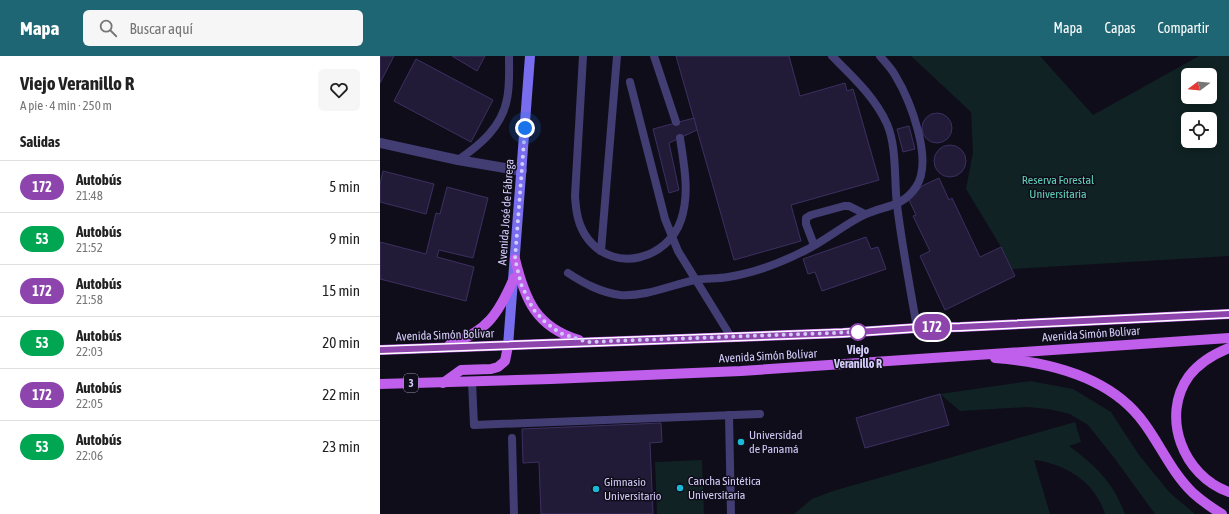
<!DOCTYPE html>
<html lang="es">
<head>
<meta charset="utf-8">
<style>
  body { margin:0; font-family:"Asap Condensed",sans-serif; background:#f6f6f6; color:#222; height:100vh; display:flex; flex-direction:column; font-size:15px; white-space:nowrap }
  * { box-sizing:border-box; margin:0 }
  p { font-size:13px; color:#767676 }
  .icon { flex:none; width:22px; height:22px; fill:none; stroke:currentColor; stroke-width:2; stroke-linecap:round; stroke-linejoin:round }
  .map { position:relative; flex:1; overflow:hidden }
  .drawer { display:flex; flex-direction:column; background:#fff; width:380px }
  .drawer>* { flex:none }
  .badge { padding:0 8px; border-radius:13px; font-size:14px; line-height:26px }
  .needle { width:26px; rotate:254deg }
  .controls { position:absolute; left:801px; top:12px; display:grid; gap:8px }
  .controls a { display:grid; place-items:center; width:36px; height:36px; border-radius:6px; background:#fff; box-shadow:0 2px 10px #0003; font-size:20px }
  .you { position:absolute; width:20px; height:20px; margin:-10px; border:3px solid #fff; border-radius:50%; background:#1a73e8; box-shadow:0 0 0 6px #1a73e833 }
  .map>.badge { position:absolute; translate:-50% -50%; box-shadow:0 0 0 2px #fff }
  h2 { padding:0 20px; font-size:15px; line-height:36px }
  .round { display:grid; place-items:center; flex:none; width:42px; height:42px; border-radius:6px; background:#f6f6f6 }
  .summary { display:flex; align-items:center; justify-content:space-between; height:68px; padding:0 20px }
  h1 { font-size:19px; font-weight:700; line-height:30px }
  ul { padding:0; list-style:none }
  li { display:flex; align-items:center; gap:12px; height:52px; padding:0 20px; border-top:1px solid #e0e0e0 }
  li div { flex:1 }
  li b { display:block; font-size:15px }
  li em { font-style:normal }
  li .badge { min-width:44px; font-weight:700; text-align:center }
  header { display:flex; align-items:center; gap:24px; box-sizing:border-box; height:56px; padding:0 20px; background:#1e6673; color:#fff }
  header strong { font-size:19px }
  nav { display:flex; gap:22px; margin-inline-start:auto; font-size:14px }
  .search { width:280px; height:36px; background:#f6f6f6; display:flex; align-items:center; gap:10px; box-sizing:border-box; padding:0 14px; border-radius:6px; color:#767676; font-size:15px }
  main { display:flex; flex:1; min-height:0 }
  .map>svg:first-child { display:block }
</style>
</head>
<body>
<header>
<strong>Mapa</strong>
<div class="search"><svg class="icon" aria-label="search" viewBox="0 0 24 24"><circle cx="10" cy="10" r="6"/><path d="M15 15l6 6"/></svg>Buscar aquí</div>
<nav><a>Mapa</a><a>Capas</a><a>Compartir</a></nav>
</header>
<main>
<section class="drawer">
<div class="summary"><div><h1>Viejo Veranillo R</h1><p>A pie · 4 min · 250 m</p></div><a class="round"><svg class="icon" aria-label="heart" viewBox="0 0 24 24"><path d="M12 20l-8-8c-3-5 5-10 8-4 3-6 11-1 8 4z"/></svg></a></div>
<h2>Salidas</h2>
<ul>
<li><span class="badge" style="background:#8e44ad;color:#fff">172</span><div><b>Autobús</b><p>21:48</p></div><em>5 min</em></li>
<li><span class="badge" style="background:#00a651;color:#fff">53</span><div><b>Autobús</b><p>21:52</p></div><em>9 min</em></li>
<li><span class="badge" style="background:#8e44ad;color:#fff">172</span><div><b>Autobús</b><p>21:58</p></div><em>15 min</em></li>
<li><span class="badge" style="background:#00a651;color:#fff">53</span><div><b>Autobús</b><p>22:03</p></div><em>20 min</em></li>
<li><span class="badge" style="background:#8e44ad;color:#fff">172</span><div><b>Autobús</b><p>22:05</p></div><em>22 min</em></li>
<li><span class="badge" style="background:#00a651;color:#fff">53</span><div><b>Autobús</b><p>22:06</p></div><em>23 min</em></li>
</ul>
</section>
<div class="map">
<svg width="849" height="458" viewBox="0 0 849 458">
  <rect width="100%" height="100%" fill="#0f0d19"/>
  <g fill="#102223" fill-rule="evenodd">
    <path d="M531,0H660L713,59L819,0H849V200L632,213L621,191L586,133L593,96L591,56ZM808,19H830V41H808ZM808,63H830V85H808Z"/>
    <polygon points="650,325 693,333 731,356 759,399 790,437 815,458 775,458 735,403 708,369 690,358 668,353 647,351 580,355 560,338"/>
    <path d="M695,366L701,386L689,390C716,410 733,426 745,458H725C715,426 686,408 654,404L670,458H414L432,443L453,435Z"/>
    <polygon points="322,404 324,458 277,458 275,406"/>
  </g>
  <g fill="#221b38" stroke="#3c3061">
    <polygon points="0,0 14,0 0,27"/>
    <polygon points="72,0 105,0 97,15"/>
    <polygon points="296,0 409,0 420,40 465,27 467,35 473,33 499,124 411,149 421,185 354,204"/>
    <polygon points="36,3 113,44 91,86 14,45"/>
    <circle cx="557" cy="72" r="15"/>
    <polygon points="314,62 317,74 289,87 299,134 289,137 273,73"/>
    <polygon points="529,70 535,93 523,96 517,73"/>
    <circle cx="570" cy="105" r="16"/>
    <polygon points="3,115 54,128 46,158 0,146 0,128"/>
    <polygon points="559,122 569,144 572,142 600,201 621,191 635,220 565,254 540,200 550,195 533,160 536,159 529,144 542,130"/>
    <polygon points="67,131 108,142 93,202 59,194 57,201 94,211 86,245 0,223 0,186 46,198 56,157 60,158"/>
    <polygon points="486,181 491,193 498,191 506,213 442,235 435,216 428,218 423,203"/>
    <polygon points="560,338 569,369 485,392 476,362"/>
    <polygon points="281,367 282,386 270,387 273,458 161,458 159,406 143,407 142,373"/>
  </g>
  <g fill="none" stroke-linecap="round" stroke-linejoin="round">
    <g stroke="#423d73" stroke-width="8">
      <path d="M203,0L195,140C196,156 198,170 208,183C235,218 288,203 301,164C310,137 304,109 300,82"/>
      <polyline points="274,0 296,66"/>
      <path d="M452,0C472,20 495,41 507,68C517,91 514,124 517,149C522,190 530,231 537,272"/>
      <polyline points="250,26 285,163 298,195 351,281"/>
      <path d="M78,104C100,89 122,71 127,43C130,29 129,14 129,0"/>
      <polyline points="434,189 426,168 426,162 431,159 464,150 469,150 485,158"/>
      <polyline points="221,195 237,0"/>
      <path d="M188,217C205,228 220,236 240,239C265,241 291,229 315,224C325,222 337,223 348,221C374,217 398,208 422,196C444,186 463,169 484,159C505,149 522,152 536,131C554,104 530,44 515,19C511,12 505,6 500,0"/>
      <polyline points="92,326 94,369 380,358"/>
      <polyline points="349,359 351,458"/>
      <polyline points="132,382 134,458"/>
    </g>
    <polyline stroke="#423d73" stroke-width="10" points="0,87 78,104 142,115"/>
    <polyline stroke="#786dee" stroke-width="10" points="128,290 150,0"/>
    <g stroke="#bf5fec" stroke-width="10">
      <path d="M135,203C145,244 156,271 199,284"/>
      <path d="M70,288C107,276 119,257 134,222"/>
      <path d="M849,292C834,298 819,307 809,320C780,360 803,420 849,436"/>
      <polyline points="0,294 463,277 537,272 581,271 849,258"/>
      <path d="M615,302C669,306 731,321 764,367C781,390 792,417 813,437C822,445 832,452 842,458"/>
      <polyline points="63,327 81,314 111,313 118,311 125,305 128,290"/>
      <polyline points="0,328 171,323 361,315 849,282"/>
    </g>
  </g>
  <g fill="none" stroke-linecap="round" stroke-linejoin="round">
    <defs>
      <polyline id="line" points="0,294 463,277 537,272 580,271 849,258"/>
    </defs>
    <use href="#line" stroke="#fff" stroke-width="9"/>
    <use href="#line" stroke="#8e44ad" stroke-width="6"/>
    <polyline stroke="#d3cbf9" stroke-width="4" stroke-dasharray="0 7.2" points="145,72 135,203 141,228 153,253 165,266 180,277 207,286 478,276"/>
  </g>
  <circle fill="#fff" stroke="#8e44ad" stroke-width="2" cx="478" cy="276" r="8"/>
  <g fill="#1ab9d6" stroke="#0f0d19" stroke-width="1.5">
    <circle cx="361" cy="386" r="4"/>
    <circle cx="300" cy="432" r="4"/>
    <circle cx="216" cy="433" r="4"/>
  </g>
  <g text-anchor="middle" stroke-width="3" stroke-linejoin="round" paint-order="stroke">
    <rect fill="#0f0d19" stroke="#9892b6" stroke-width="1" x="24" y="318" width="14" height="18" rx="3"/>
    <g font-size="11" font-weight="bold" fill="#d3cbf9">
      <text x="31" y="331">3</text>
    </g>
    <g font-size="12" fill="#61cfb9" stroke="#0f0d19">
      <text x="678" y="128">Reserva Forestal<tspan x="678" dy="14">Universitaria</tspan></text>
    </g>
    <g font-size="12" fill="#d3cbf9" stroke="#0f0d19">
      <text transform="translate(126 156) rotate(-86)" y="4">Avenida José de Fábrega</text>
      <text transform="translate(711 278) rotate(-4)" y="4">Avenida Simón Bolívar</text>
      <text transform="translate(65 279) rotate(-2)" y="4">Avenida Simón Bolívar</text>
      <text transform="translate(388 300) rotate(-3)" y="4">Avenida Simón Bolívar</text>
    </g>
    <g font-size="12" font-weight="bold" fill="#d3cbf9" stroke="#0f0d19">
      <text x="478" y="298">Viejo<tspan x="478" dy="14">Veranillo R</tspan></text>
    </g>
    <g font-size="12" fill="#d3cbf9" stroke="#0f0d19" text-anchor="start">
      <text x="369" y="383">Universidad<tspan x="369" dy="14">de Panamá</tspan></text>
      <text x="308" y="429">Cancha Sintética<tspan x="308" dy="14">Universitaria</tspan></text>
      <text x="224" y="430">Gimnasio<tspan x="224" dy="14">Universitario</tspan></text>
    </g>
  </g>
</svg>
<div class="controls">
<a><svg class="needle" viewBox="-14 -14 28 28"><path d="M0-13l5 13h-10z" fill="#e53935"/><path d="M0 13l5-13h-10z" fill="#767676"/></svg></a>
<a><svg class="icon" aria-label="locate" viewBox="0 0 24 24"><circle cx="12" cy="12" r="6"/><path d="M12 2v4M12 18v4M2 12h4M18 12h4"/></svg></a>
</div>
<div class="you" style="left:145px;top:72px"></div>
<b class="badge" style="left:552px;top:271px;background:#8e44ad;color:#fff">172</b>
</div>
</main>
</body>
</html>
